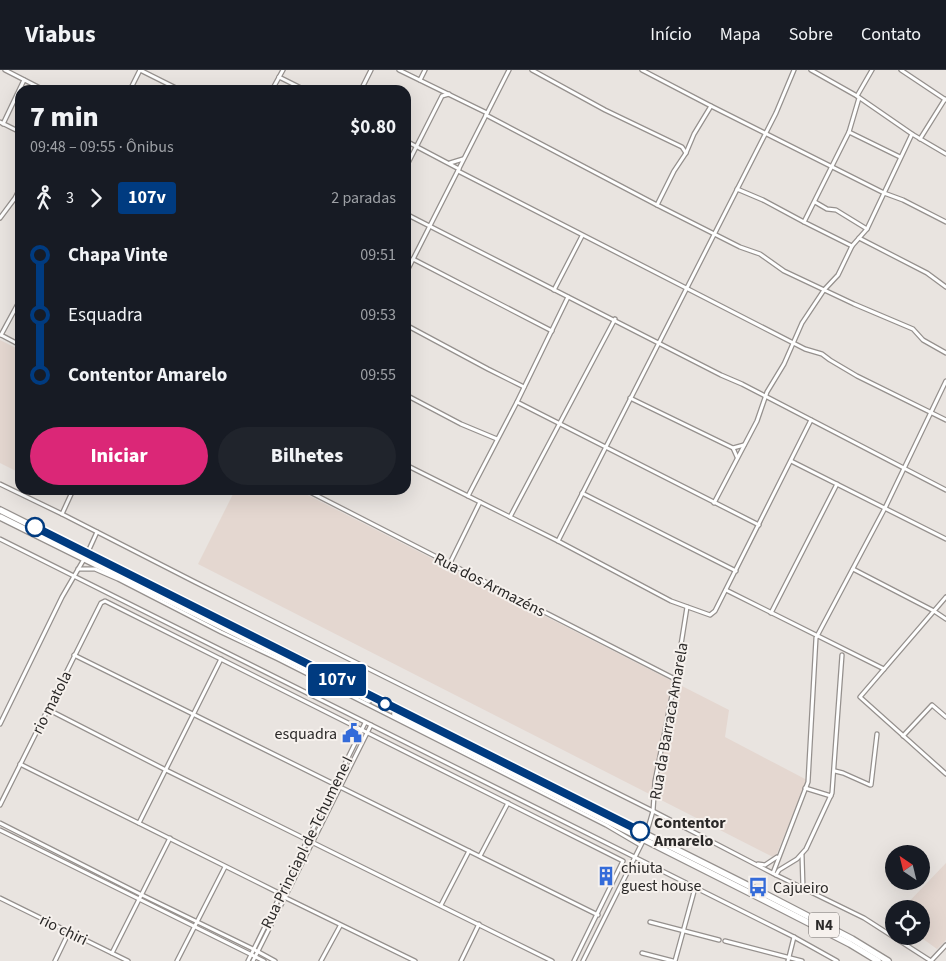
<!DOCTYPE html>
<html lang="pt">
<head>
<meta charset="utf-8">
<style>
  body { margin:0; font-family:"Source Sans 3",sans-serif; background:#20242c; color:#f1f3f6; height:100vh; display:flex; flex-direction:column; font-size:19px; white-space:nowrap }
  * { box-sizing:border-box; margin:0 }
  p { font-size:16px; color:#9ea1a6 }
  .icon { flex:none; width:28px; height:28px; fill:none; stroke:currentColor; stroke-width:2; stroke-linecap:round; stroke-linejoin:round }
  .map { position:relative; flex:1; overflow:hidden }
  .side { position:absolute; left:15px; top:15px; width:396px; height:410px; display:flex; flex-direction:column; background:#171b24; border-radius:15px; box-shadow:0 5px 20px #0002 }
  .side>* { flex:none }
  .badge { padding:0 10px; border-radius:4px; font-size:18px; line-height:32px }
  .needle { width:32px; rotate:325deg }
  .controls { position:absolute; left:885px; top:775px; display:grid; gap:10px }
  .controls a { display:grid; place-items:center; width:45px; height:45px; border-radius:50%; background:#171b24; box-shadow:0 5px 20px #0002; font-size:25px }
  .map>.badge { position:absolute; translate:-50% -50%; box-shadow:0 0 0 2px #fff }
  .legs { display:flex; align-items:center; gap:8px; height:55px; padding:0 15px; font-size:16px }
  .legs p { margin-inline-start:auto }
  .summary { display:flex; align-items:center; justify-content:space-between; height:85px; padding:0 15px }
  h1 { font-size:28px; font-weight:800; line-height:38px }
  .action { display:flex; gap:10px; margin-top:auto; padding:10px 15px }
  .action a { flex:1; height:58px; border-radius:30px; background:#db2777; color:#fff; font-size:20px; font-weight:800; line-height:58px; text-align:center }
  .action a+a { background:#20242c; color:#f1f3f6 }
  ul { padding:0 15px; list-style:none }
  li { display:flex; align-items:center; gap:18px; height:60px; font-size:19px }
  li i { display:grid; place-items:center; width:8px; height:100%; margin:0 6px; background:currentColor }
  li i::after { content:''; width:12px; height:12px; margin:-6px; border:4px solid; border-radius:50%; background:#171b24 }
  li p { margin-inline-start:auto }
  li:first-child i { background:linear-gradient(#0000 50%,currentColor 0) }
  li:last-child i { background:linear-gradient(currentColor 50%,#0000 0) }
  header { display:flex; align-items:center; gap:30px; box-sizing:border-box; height:70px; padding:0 25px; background:#171b24; border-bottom:1px solid #363941 }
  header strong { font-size:24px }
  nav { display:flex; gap:28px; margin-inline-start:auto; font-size:18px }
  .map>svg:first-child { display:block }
</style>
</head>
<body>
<header>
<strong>Viabus</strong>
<nav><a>Início</a><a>Mapa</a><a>Sobre</a><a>Contato</a></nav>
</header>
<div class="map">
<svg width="946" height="891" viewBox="0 0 946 891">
  <rect width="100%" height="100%" fill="#e9e4e0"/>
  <g fill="#e4d7d0">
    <polygon points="0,270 20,280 20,403 0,393"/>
    <polygon points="235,420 298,420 729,640 725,667 807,710 775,788 198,494"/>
    <polygon points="946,793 946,870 937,879 919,866 921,866 921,839 902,839"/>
  </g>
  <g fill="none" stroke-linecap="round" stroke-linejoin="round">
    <defs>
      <g id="minor">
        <polyline points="5,0 44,20"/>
        <polyline points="140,0 180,20"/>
        <polyline points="399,0 487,43"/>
        <polyline points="532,0 605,40 682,77 686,83"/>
        <polyline points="642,0 711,36 884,123 903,130 946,152"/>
        <polyline points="811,0 857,26 912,64 946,84"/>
        <polyline points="901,0 946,30"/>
        <polyline points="279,7 305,20"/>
        <polyline points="420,10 425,0"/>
        <polyline points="130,20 140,0"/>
        <polyline points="272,20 283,0"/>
        <polyline points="361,20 371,0"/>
        <polyline points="857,26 872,0"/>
        <polyline points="859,28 849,62 900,87"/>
        <polyline points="486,45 657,135 740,177 760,184 784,201 854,234 913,259 923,270 946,283"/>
        <polyline points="0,52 20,62"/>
        <polyline points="3,54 24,10"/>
        <polyline points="920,69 945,29"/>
        <polyline points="406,71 459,99"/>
        <polyline points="450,93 463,89"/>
        <polyline points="406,97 442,26 449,24"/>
        <polyline points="458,101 805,279 822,284 830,290 857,306 946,350"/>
        <polyline points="737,119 763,130 804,152 849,62"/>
        <polyline points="815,132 827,139 836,140 867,159"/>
        <polyline points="657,135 674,101 686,83 694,64 711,36"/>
        <polyline points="406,144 721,305 742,314 946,420"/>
        <polyline points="0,148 15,128 20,118"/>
        <polyline points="804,152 852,176"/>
        <polyline points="859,168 927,203 946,217"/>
        <polyline points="413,189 552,261"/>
        <polyline points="406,203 509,0"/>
        <polyline points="554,220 582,166"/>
        <polyline points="406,255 488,299 524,317"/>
        <polyline points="1,265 20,230"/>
        <polyline points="1,265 20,275"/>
        <polyline points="406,325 461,354 497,369"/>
        <polyline points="630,328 733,378 737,387"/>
        <polyline points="517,332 759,455"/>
        <polyline points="733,378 744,375"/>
        <polyline points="791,391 946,469"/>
        <polyline points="406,395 558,471 671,531 710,545 715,541 811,350"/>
        <polyline points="0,414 62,444 195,512 653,741 776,805 864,848 931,891"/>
        <polyline points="306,420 675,609"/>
        <polyline points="582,423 736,501"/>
        <polyline points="468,426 517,332 568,227"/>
        <polyline points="714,433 757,351 767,322 784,294 802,253 824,220 838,205 852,176 867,159 912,64"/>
        <polyline points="62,444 73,420"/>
        <polyline points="510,447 615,249"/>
        <polyline points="0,469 794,867 837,891"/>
        <polyline points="558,471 776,43 794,0"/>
        <polyline points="450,493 480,432"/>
        <polyline points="78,499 95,499 118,509 221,562 278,589 606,755 640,775"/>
        <polyline points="853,499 934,541 946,549"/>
        <polyline points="726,520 884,599"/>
        <polyline points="946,527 860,627 946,704"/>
        <polyline points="771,543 837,414"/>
        <polyline points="74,585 598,845"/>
        <polyline points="47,639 166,700 552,891"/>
        <polyline points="0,654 62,527 87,484 97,462"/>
        <polyline points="903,666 932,635 946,647"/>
        <polyline points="20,694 279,823 284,827 415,891"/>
        <polyline points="835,701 843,703 870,715 871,715 877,664"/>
        <polyline points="805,718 831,726"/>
        <polyline points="0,735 101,533 105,531 623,791 574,891"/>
        <polyline points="0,753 142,825 253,879 275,891"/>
        <polyline points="139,753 221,589"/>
        <polyline points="0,760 264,891"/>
        <polyline points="802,785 803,818"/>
        <polyline points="480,786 508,733"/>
        <polyline points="758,794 765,795 777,787"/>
        <polyline points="773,803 808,712 816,568 885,438 946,311"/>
        <polyline points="776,805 779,800 797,789 806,779 832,723 842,585"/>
        <polyline points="0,828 128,891"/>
        <polyline points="441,835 469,781"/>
        <polyline points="650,852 719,870"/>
        <polyline points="725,871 802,891"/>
        <polyline points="112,883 170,768"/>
        <polyline points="642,883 673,891"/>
        <polyline points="55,891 69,862"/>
        <polyline points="177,891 225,797"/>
        <polyline points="248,891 365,653"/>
        <polyline points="253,891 371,655"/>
        <polyline points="321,891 340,856"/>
        <polyline points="461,891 479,854"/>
        <polyline points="583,891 646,765 653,741 655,711 677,600 687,537"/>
        <polyline points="675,891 695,818"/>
        <polyline points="788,891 794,867"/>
        <polyline points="931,891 946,875"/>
      </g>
      <g id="trunk">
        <polyline points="0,440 767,825 852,869 888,891"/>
        <polyline points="0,447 369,630"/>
        <polyline points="395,644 764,830 850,874 878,891"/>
      </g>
    </defs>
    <use href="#minor" stroke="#95908d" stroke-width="5.5"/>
    <use href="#trunk" stroke="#95908d" stroke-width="8"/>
    <use href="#minor" stroke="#fff" stroke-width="3"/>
    <use href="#trunk" stroke="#fff" stroke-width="5.5"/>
  </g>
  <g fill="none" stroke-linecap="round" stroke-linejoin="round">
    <defs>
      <polyline id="line-1" points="35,457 640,761"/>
    </defs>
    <use href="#line-1" stroke="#fff" stroke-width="11"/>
    <use href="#line-1" stroke="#003b80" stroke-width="8"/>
  </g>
  <defs>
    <symbol id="civic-bare" viewBox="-9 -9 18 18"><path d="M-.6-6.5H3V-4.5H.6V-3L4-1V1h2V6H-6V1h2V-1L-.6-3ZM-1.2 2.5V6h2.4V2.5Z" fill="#346bd9" stroke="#f6f1ed" stroke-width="2.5" paint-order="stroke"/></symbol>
    <symbol id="building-bare" viewBox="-9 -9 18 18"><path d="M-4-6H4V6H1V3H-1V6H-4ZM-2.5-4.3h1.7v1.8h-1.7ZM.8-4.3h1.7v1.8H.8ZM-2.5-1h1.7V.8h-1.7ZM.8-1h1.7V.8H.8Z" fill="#346bd9" stroke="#f6f1ed" stroke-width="2.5" paint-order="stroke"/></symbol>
    <symbol id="bus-bare" viewBox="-9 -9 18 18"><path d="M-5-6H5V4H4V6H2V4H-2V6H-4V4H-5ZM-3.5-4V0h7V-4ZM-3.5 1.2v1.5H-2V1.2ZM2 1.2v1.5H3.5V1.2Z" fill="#346bd9" stroke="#f6f1ed" stroke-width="2.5" paint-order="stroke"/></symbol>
  </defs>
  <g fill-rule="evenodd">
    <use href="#civic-bare" x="338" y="649" width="28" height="28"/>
    <use href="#building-bare" x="592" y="792" width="28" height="28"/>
    <use href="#bus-bare" x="744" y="803" width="28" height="28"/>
  </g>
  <g fill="#fff" stroke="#003b80" stroke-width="2.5">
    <circle cx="35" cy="457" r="9"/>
    <circle cx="385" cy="634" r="6"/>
    <circle cx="640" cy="761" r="9"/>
  </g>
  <g text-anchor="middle" stroke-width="4" stroke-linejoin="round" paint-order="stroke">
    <rect fill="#f6f1ed" stroke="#686563" stroke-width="1" x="809" y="842.5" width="30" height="25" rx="4"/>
    <g font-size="15" font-weight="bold" fill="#2b2928">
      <text x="824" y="860">N4</text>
    </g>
    <g font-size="16" fill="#2b2928" stroke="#f6f1ed">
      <text transform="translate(490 514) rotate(27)" y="6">Rua dos Armazéns</text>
      <text transform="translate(51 632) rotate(-63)" y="6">rio matola</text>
      <text transform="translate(668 651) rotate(-80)" y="6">Rua da Barraca Amarela</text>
      <text transform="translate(306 772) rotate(-64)" y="6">Rua Princiapl de Tchumene I</text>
      <text transform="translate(64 859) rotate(26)" y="6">rio chiri</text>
    </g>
    <g font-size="16" fill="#2b2928" stroke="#f6f1ed" text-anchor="start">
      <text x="337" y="669" text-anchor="end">esquadra</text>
      <text x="621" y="803">chiuta<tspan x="621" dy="18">guest house</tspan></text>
      <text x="773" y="823">Cajueiro</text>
    </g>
    <g font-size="16" font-weight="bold" fill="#2b2928" stroke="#f6f1ed" text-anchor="start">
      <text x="654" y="758">Contentor<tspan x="654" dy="18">Amarelo</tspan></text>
    </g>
  </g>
</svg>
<div class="controls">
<a><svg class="needle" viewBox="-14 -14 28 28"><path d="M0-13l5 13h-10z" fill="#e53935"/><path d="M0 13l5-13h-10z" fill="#9ea1a6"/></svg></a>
<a><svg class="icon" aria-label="locate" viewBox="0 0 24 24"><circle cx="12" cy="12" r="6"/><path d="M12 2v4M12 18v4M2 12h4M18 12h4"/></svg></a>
</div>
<b class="badge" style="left:337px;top:610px;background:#003b80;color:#fff">107v</b>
<section class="side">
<div class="summary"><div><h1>7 min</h1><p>09:48 – 09:55 · Ônibus</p></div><b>$0.80</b></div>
<div class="legs"><svg class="icon" aria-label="walk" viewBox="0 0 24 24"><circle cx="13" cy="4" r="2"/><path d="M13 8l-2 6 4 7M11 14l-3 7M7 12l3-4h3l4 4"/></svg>3<svg class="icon" aria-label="forward" viewBox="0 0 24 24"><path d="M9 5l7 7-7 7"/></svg><b class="badge" style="background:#003b80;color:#fff">107v</b><p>2 paradas</p></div>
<ul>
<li><i style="color:#003b80"></i><b>Chapa Vinte</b><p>09:51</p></li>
<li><i style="color:#003b80"></i><span>Esquadra</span><p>09:53</p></li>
<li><i style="color:#003b80"></i><b>Contentor Amarelo</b><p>09:55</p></li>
</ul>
<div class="action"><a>Iniciar</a><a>Bilhetes</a></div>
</section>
</div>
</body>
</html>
